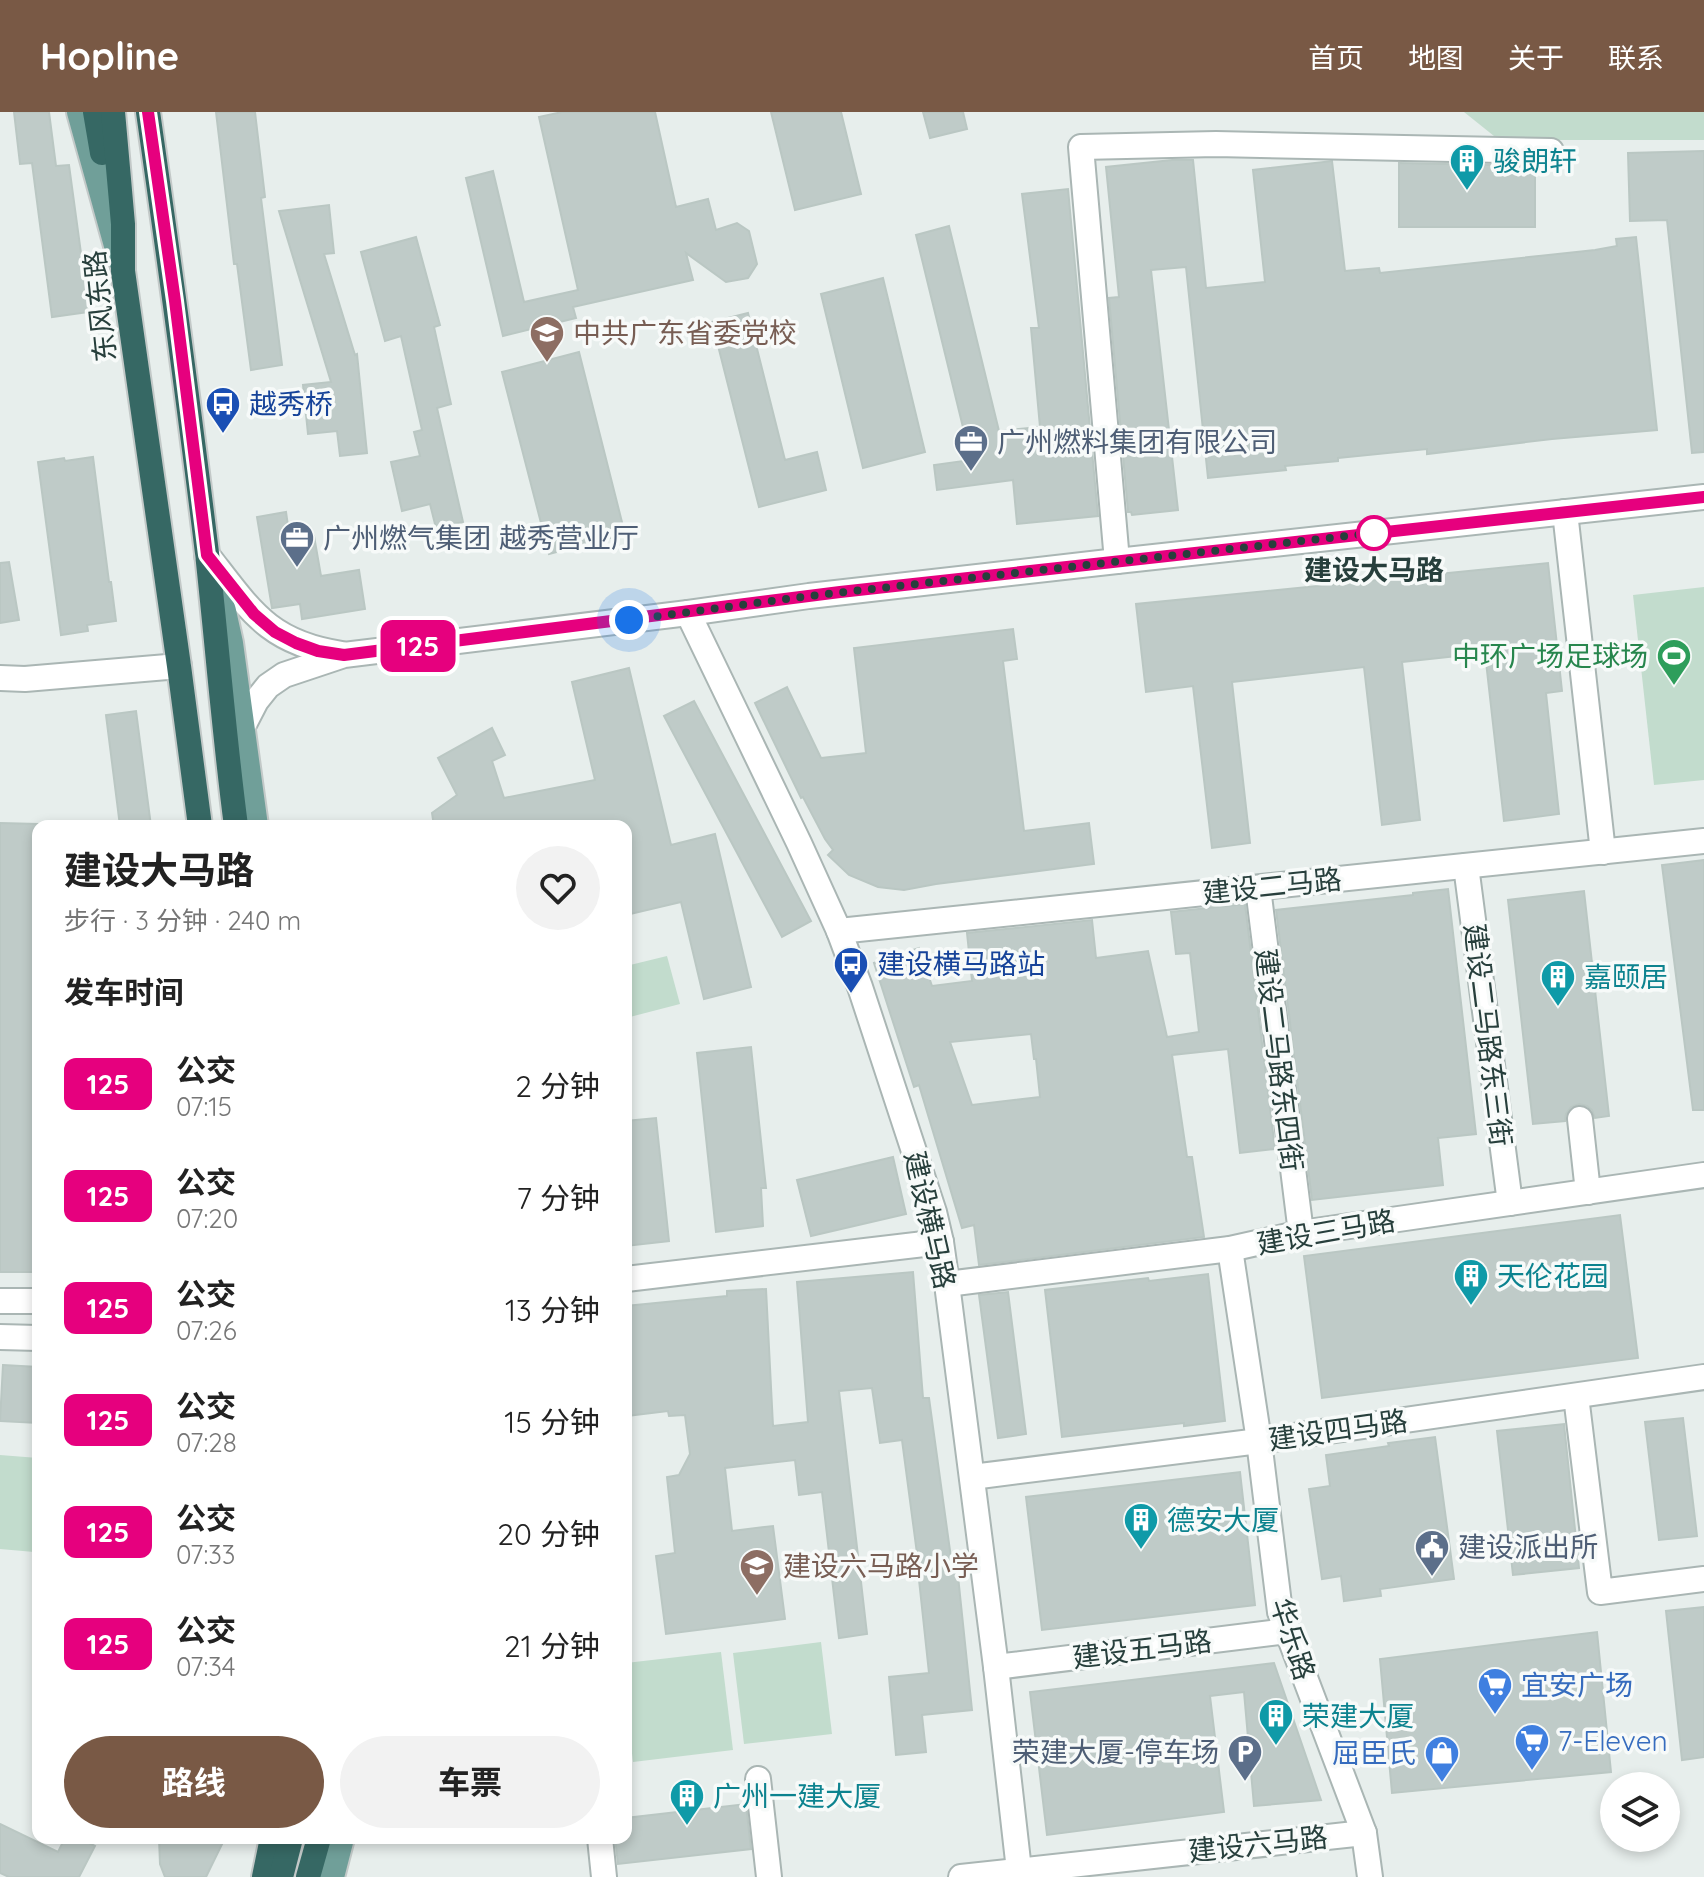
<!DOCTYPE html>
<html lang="zh">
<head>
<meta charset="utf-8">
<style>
  body { margin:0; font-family:Quicksand,"Noto Sans SC",sans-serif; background:#f2f2f2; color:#222; height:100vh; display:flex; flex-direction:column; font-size:30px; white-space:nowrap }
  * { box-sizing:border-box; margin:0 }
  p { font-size:26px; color:#767676 }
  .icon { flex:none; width:44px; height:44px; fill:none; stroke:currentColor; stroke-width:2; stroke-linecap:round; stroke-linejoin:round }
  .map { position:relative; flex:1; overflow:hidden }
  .details { position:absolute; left:32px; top:708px; width:600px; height:1024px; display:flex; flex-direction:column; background:#fff; border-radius:16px; box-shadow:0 4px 12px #0003 }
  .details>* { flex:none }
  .badge { padding:0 16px; border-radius:12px; font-size:28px; line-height:52px }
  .tools { position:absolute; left:1600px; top:1660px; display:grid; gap:16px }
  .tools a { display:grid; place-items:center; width:80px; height:80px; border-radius:50%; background:#fff; box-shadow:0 4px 12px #0003; font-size:40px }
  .you { position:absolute; width:40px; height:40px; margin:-20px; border:6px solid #fff; border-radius:50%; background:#1a73e8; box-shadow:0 0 0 12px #1a73e833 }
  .map>.badge { position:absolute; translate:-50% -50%; box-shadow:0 0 0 4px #fff }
  h2 { padding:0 32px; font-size:30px; line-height:72px }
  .round { display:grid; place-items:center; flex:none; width:84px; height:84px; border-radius:42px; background:#f2f2f2 }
  .headline { display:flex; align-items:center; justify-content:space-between; height:136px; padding:0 32px }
  h1 { font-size:38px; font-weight:700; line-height:60px }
  .cta { display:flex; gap:16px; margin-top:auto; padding:16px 32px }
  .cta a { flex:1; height:92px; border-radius:48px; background:#795945; color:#fff; font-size:32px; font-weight:700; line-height:92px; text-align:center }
  .cta a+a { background:#f2f2f2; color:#222 }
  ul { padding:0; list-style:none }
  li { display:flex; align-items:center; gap:24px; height:112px; padding:0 32px }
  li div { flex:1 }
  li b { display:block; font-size:30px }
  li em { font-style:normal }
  li .badge { min-width:88px; font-weight:700; text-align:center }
  header { display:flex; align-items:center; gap:48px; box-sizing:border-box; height:112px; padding:0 40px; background:#795945; color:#fff }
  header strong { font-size:38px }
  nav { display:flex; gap:44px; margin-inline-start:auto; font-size:28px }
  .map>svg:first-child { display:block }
</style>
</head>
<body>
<header>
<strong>Hopline</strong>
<nav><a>首页</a><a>地图</a><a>关于</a><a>联系</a></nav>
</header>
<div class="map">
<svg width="1704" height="1765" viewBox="0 0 1704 1765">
  <rect width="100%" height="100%" fill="#e7eeec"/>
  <g fill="#c2dccd">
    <polygon points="1464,0 1704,0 1704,28 1499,28"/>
    <polygon points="1704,475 1704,668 1654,673 1633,483"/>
    <polygon points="667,844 680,892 626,906 626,854"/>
    <polygon points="0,1343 38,1346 38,1398 34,1440 0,1437"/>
    <polygon points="821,1530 832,1622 744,1632 733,1541"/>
    <polygon points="721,1540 733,1638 633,1650 626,1591 626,1551"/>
  </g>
  <g fill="#bfcbc8" stroke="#bac7c3" stroke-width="2" fill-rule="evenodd">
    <polygon points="14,0 49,0 56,54 69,53 89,200 52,205 32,51 20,52"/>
    <polygon points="216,0 255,0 265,85 261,86 282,253 251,258 237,152 234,152"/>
    <polygon points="562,0 655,0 676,95 708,87 716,118 737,111 749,119 757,152 748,166 726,170 686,141 693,168 573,195 576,206 503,224 466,66 493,59 524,190 578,178 539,5"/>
    <polygon points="771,0 841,0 861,82 795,98"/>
    <polygon points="923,0 963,0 967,17 930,26"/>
    <polygon points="1704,39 1704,340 1692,341 1667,108 1630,109 1628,41"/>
    <polygon points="1172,48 1193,48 1206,176 1265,170 1253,58 1332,49 1345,159 1379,156 1380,161 1595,138 1617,134 1616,127 1636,125 1657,318 1552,327 1427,342 1427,337 1338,346 1338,349 1285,354 1286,358 1208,366 1186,155 1151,158 1178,398 1132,403 1131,400 1128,400 1109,186 1119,185 1106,55"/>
    <polygon points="1399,51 1535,54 1535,115 1399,115"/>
    <polygon points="1068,77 1098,404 1017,412 1013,368 937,378 934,353 971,348 916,123 949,114 999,319 1040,315 1031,216 1039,216 1022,82"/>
    <polygon points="329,93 334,141 324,142 355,243 357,242 367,341 340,344 337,319 308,322 303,273 331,270 279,99"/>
    <polygon points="416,125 440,213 434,215 451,292 437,296 463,410 436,416 430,392 402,399 391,350 420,344 414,320 422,318 401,224 385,229 361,140"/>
    <polygon points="883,166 925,340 863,356 821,182"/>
    <polygon points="748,201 785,348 817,340 826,378 759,395 712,210"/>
    <polygon points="579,240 625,422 549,442 502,260"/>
    <polygon points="93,345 109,470 111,470 116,509 87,513 88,519 61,523 38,350 64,346 65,349"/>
    <polygon points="286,400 290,428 314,424 321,464 359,458 365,497 302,507 300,492 272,496 257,405"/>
    <polygon points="9,450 19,508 0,511 0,451"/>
    <polygon points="1548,451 1562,579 1546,581 1559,702 1504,709 1485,541 1402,550 1420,708 1382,713 1364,555 1232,570 1250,731 1212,736 1193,574 1146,580 1136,492"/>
    <polygon points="1013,517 1017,547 1003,549 1024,719 1089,711 1094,752 936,772 904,778 878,775 849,763 828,743 833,738 825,727 803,685 801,686 755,591 787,575 821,646 866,641 854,536"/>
    <polygon points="629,556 671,733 715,722 751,875 704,887 681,790 626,803 626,714 434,714 432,701 457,683 438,646 492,616 505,643 492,649 504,686 595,668 572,570"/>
    <polygon points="694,589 811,809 782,825 664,604"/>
    <polygon points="136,599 151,714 120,714 106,603"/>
    <polygon points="0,711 38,712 38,1160 0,1160"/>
    <polygon points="1704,748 1704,998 1693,998 1662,753"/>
    <polygon points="1448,777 1476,1022 1438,1026 1443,1073 1312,1088 1276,798 1413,783 1413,781"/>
    <polygon points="1584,779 1609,1004 1595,1006 1592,998 1587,994 1579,992 1571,995 1566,1002 1565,1009 1533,1012 1508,788"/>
    <path d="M1245,792L1275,1037L1240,1041L1228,937L1172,943L1187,1045H1192L1204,1125L979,1153L974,1113L962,1116L919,973L914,975L874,851L919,836L932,874L972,869L967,821L1092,808L1096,846L1148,839L1167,925L1199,920L1190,841L1176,842L1171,800ZM1031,922L1034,947H1036L1040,985L972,993L950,930Z"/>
    <polygon points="751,935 766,1076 761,1076 763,1114 716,1120 697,941"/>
    <polygon points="656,1006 669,1129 626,1134 626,1009"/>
    <polygon points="893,1045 906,1102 811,1124 797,1068"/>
    <polygon points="1620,1103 1638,1246 1322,1286 1304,1144"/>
    <polygon points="913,1160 923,1286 929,1286 951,1446 956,1445 972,1598 922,1603 926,1640 896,1643 889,1565 929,1561 917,1449 918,1449 902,1328 880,1331 872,1276 839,1279 867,1522 839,1526 822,1380 799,1383 795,1348 725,1356 732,1419 773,1414 785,1507 666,1522 656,1444 675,1441 667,1365 679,1363 690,1342 685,1303 669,1304 668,1299 626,1304 626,1194 727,1184 727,1179 766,1177 773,1314 808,1310 797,1170"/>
    <polygon points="1208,1162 1225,1309 1184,1314 1184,1311 1062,1325 1045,1178 1148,1166 1149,1169"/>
    <polygon points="1008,1180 1026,1322 998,1326 979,1183"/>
    <polygon points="3,1253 38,1255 38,1311 0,1309"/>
    <polygon points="1683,1306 1697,1424 1659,1428 1645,1310"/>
    <polygon points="1564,1312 1579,1456 1513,1463 1497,1319"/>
    <polygon points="1435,1325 1454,1467 1380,1477 1381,1484 1344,1489 1341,1464 1322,1467 1309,1377 1330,1374 1326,1343 1389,1334 1388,1331"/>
    <polygon points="1240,1360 1255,1493 1042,1518 1026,1385"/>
    <polygon points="1704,1495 1704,1645 1682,1648 1666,1499"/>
    <polygon points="1597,1520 1611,1660 1392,1681 1380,1547"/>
    <polygon points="1274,1551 1321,1688 1254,1694 1244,1580 1210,1584 1224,1700 1047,1723 1030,1580"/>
    <polygon points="746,1692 751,1737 618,1752 615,1726 626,1726 626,1706"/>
    <polygon points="0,1712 58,1740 65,1726 79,1726 95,1734 79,1765 9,1765 0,1761"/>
    <polygon points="159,1726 225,1726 206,1765 165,1765 160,1752"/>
  </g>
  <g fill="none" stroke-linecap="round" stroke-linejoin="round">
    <defs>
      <g id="minor">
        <polyline points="1565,400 1603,740"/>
        <path d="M207,443C250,498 268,531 342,542"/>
        <polyline points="1117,449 1081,35 1216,32 1551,39"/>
        <polyline points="688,501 799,731 839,819 860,875 934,1100 941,1130 947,1172 996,1555 1019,1758"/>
        <polyline points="0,566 25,567 179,554"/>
        <polyline points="242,616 256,589 268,574 284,563 344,543 688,501 809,484 1117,449 1704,385"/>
        <polyline points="1466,754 1510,1091"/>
        <polyline points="1258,776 1301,1121"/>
        <polyline points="839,819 1704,729"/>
        <polyline points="1580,1007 1588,1080"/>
        <polyline points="1230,1137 1259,1329 1280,1500 1364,1721 1370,1765"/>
        <polyline points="626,1167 941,1130"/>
        <polyline points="947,1172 1230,1137 1301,1121 1704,1063"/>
        <polyline points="0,1189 38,1189"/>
        <polyline points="0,1225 38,1226"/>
        <polyline points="1576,1284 1600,1480 1704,1467"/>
        <polyline points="972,1365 1259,1329 1704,1265"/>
        <polyline points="996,1555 1287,1519"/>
        <polyline points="758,1667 769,1765"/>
        <polyline points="600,1726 604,1765"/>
        <polyline points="961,1765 1364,1721"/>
      </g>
      <g id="major">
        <polyline points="79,0 120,148"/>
        <polyline points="217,476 224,499 231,531 256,714"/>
        <polyline points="332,1765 342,1726"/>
      </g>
      <g id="highway">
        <polyline points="95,0 102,41"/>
        <polyline points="113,0 123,112 123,159 179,554 200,714"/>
        <path d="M148,0C169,147 189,294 207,441C217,532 224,623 236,714"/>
        <polyline points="264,1765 272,1726"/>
        <polyline points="281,1765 291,1726"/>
        <polyline points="308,1765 319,1726"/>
      </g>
    </defs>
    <use href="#minor" stroke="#aab6b4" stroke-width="28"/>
    <use href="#major" stroke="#c3c9c8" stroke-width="28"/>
    <use href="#highway" stroke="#c3c9c8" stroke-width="28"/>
    <use href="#minor" stroke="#fff" stroke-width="24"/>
    <use href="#major" stroke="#709f99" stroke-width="24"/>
    <use href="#highway" stroke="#366864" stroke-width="24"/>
  </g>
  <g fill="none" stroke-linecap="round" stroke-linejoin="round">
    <defs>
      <polyline id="line" points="148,0 175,189 207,443 254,502 275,520 296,531 318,539 344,543 840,480 1704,385"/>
    </defs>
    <use href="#line" stroke="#fff" stroke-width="18"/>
    <use href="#line" stroke="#e6007e" stroke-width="12"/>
    <polyline stroke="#273f3c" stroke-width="8" stroke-dasharray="0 14.4" points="629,508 809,484 1374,421"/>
  </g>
  <defs>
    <symbol id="building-pin" viewBox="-11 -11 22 30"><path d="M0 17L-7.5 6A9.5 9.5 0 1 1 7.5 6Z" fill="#0f9aa8" stroke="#f7faf9"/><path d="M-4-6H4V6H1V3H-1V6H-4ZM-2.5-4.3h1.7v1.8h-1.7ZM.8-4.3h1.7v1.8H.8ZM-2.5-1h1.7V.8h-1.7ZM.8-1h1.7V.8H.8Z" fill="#fff"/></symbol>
    <symbol id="university-pin" viewBox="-11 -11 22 30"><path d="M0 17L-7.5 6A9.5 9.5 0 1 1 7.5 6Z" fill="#8d6e63" stroke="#f7faf9"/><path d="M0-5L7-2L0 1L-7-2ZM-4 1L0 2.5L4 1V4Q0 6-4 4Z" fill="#fff"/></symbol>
    <symbol id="bus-pin" viewBox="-11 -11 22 30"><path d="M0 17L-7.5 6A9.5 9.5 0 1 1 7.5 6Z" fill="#1a4fb4" stroke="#f7faf9"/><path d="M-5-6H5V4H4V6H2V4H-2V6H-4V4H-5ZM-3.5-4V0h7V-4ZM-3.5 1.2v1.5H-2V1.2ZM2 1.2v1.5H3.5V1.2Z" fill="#fff"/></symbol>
    <symbol id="office-pin" viewBox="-11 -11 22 30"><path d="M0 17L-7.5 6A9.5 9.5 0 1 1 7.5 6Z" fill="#5c6f8a" stroke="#f7faf9"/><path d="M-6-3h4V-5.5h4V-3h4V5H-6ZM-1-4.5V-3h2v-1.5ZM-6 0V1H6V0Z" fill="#fff"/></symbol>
    <symbol id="stadium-pin" viewBox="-11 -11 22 30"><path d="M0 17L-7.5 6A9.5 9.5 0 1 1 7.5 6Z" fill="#2e9e5b" stroke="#f7faf9"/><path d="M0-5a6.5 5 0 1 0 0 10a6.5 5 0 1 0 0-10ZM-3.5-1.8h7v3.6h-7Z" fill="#fff"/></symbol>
    <symbol id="civic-pin" viewBox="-11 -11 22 30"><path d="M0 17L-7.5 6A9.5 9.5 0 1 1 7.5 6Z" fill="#5c6f8a" stroke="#f7faf9"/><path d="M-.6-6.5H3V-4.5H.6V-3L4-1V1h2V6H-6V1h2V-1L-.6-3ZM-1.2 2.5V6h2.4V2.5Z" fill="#fff"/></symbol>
    <symbol id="school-pin" viewBox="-11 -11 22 30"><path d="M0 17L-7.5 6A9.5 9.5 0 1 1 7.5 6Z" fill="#8d6e63" stroke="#f7faf9"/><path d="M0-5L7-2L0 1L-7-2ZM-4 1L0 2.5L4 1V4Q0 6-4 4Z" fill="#fff"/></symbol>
    <symbol id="supermarket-pin" viewBox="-11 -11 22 30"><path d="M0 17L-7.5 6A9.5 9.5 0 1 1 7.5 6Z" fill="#3f7fe0" stroke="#f7faf9"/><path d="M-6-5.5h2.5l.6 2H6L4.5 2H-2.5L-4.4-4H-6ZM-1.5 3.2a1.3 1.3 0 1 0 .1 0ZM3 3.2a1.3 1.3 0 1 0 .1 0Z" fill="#fff"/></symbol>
    <symbol id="parking-pin" viewBox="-11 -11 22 30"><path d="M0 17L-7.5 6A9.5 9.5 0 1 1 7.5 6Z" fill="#5c6f8a" stroke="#f7faf9"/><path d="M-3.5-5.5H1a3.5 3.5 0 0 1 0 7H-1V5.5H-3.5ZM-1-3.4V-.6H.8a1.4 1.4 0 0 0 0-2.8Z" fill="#fff"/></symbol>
    <symbol id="shop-pin" viewBox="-11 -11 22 30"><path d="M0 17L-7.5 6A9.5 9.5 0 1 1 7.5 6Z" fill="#3f7fe0" stroke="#f7faf9"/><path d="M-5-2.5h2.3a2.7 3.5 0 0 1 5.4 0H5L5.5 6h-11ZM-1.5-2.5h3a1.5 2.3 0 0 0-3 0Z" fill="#fff"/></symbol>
  </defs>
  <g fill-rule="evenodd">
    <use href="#building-pin" x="1447" y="29" width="40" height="54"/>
    <use href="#university-pin" x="527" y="201" width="40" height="54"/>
    <use href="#bus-pin" x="203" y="272" width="40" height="54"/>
    <use href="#office-pin" x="951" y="310" width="40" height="54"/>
    <use href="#office-pin" x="277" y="406" width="40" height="54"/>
    <use href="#stadium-pin" x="1654" y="524" width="40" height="54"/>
    <use href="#bus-pin" x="831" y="832" width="40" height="54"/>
    <use href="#building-pin" x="1538" y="845" width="40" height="54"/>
    <use href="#building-pin" x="1451" y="1144" width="40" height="54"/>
    <use href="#building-pin" x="1121" y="1388" width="40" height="54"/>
    <use href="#civic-pin" x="1412" y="1415" width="40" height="54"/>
    <use href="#school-pin" x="737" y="1434" width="40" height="54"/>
    <use href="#supermarket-pin" x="1475" y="1553" width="40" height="54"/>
    <use href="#building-pin" x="1256" y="1584" width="40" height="54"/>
    <use href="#supermarket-pin" x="1512" y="1609" width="40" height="54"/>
    <use href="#parking-pin" x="1225" y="1620" width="40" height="54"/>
    <use href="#shop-pin" x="1422" y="1621" width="40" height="54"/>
    <use href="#building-pin" x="667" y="1664" width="40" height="54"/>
  </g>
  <circle fill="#fff" stroke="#e6007e" stroke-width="4" cx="1374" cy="421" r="16"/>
  <g text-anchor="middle" stroke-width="7" stroke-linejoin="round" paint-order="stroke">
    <g font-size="28" fill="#0d838f" stroke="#f7faf9" text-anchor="start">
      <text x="1493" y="59">骏朗轩</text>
      <text x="1584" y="875">嘉颐居</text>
      <text x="1497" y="1174">天伦花园</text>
      <text x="1167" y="1418">德安大厦</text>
      <text x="1302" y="1614">荣建大厦</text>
      <text x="713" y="1694">广州一建大厦</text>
    </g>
    <g font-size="28" fill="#273f3c" stroke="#f7faf9">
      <text transform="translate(100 194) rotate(-96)" y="10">东风东路</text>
      <text transform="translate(1272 774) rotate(-6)" y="10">建设二马路</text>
      <text transform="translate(1488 923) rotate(83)" y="10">建设二马路东三街</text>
      <text transform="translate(1279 948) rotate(83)" y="10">建设二马路东四街</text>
      <text transform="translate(930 1108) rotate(77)" y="10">建设横马路</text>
      <text transform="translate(1326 1120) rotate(-10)" y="10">建设三马路</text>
      <text transform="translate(1338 1318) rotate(-8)" y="10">建设四马路</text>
      <text transform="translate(1293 1527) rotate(72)" y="10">华乐路</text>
      <text transform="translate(1142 1537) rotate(-7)" y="10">建设五马路</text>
      <text transform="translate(1258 1732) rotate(-6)" y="10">建设六马路</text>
    </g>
    <g font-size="28" fill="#785e54" stroke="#f7faf9" text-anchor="start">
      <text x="573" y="231">中共广东省委党校</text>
      <text x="783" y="1464">建设六马路小学</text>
    </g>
    <g font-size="28" fill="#164399" stroke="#f7faf9" text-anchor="start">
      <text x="249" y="302">越秀桥</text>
      <text x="877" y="862">建设横马路站</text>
    </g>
    <g font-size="28" fill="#4e5e75" stroke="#f7faf9" text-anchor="start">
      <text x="997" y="340">广州燃料集团有限公司</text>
      <text x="323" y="436">广州燃气集团 越秀营业厅</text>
      <text x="1458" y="1445">建设派出所</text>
      <text x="1219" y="1650" text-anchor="end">荣建大厦-停车场</text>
    </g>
    <g font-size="28" font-weight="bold" fill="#273f3c" stroke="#f7faf9">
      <text x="1374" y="468">建设大马路</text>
    </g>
    <g font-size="28" fill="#27864d" stroke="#f7faf9" text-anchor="end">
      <text x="1648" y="554">中环广场足球场</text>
    </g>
    <g font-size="28" fill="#366cbe" stroke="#f7faf9" text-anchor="start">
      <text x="1521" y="1583">宜安广场</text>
      <text x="1558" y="1639">7-Eleven</text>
      <text x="1416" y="1651" text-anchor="end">屈臣氏</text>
    </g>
  </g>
</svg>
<div class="tools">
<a><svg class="icon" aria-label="layers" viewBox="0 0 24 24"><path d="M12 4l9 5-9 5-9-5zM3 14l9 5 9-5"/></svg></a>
</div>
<div class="you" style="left:629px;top:508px"></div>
<b class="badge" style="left:418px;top:534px;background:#e6007e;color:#fff">125</b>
<section class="details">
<div class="headline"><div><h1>建设大马路</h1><p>步行 · 3 分钟 · 240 m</p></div><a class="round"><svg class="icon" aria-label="heart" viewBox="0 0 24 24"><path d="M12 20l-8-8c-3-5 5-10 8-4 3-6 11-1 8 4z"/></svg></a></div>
<h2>发车时间</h2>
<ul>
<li><span class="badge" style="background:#e6007e;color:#fff">125</span><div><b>公交</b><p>07:15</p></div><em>2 分钟</em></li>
<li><span class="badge" style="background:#e6007e;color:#fff">125</span><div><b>公交</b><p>07:20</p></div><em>7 分钟</em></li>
<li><span class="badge" style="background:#e6007e;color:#fff">125</span><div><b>公交</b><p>07:26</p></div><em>13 分钟</em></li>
<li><span class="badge" style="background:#e6007e;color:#fff">125</span><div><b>公交</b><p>07:28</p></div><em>15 分钟</em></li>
<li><span class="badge" style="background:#e6007e;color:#fff">125</span><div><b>公交</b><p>07:33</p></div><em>20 分钟</em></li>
<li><span class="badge" style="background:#e6007e;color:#fff">125</span><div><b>公交</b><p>07:34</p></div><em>21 分钟</em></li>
</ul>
<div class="cta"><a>路线</a><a>车票</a></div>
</section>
</div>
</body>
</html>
